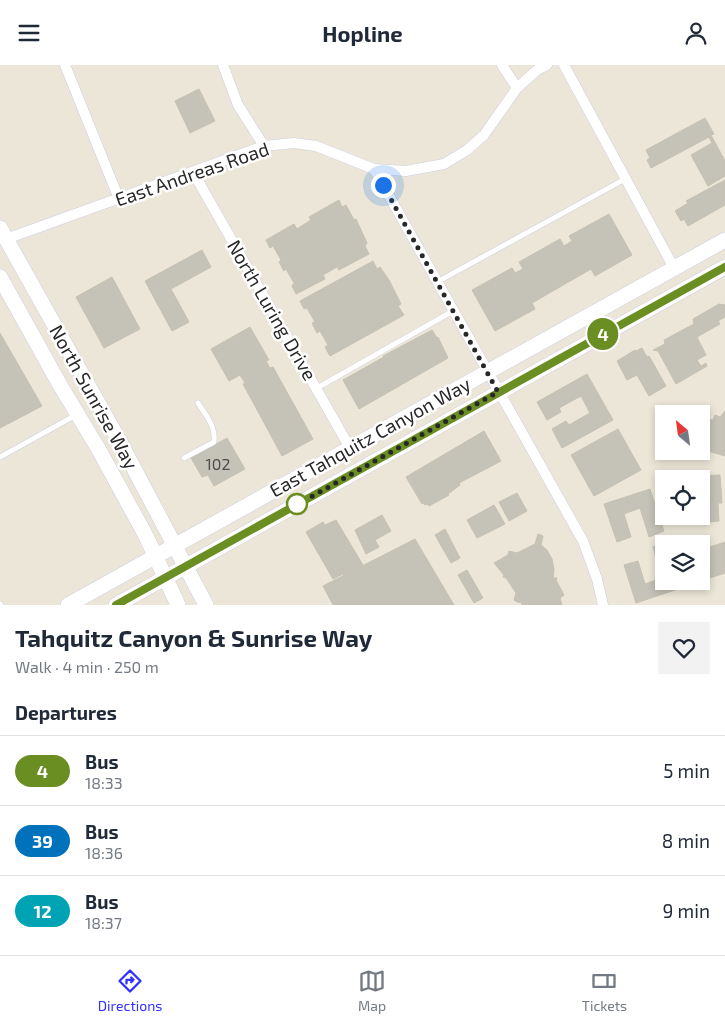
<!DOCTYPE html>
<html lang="en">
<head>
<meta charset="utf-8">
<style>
  body { margin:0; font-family:"Exo 2",sans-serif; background:#f2f2f3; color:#1f2937; height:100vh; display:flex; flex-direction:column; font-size:19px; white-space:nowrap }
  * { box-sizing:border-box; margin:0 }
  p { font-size:16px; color:#747a83 }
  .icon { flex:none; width:28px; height:28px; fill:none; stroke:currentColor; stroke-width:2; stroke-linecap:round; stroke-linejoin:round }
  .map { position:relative; height:540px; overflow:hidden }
  .drawer { display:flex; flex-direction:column; background:#fff; flex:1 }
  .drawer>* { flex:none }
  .badge { padding:0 10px; border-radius:16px; font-size:18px; line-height:32px }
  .needle { width:32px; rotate:331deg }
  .tools { position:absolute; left:655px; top:340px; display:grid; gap:10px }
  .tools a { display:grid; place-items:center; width:55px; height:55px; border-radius:0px; background:#fff; box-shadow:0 2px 8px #0003; font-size:25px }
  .you { position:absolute; width:25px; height:25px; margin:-12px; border:4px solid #fff; border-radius:50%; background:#1a73e8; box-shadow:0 0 0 8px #1a73e833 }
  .map>.badge { position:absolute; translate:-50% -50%; box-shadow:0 0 0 2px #fff }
  h2 { padding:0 15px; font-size:19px; line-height:45px }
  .round { display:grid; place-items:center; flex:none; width:52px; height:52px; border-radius:0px; background:#f2f2f3 }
  .summary { display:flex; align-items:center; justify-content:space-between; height:85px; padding:0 15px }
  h1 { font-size:24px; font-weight:700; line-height:38px }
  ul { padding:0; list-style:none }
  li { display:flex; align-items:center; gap:15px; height:70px; padding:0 15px; border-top:1px solid #e0e1e3 }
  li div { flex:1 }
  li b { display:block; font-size:19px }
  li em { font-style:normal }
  li .badge { min-width:55px; font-weight:700; text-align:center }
  header { display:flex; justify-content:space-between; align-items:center; height:65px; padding:0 15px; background:#fff; font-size:22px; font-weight:700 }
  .dock { display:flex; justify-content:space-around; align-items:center; height:70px; border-top:1px solid #e0e1e3; background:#fff; font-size:14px; color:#747a83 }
  .dock a { display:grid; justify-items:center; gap:2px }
  .dock .current { color:#3032ff }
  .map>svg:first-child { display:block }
</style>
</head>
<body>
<header><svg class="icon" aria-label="menu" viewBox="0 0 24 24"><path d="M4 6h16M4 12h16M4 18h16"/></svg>Hopline<svg class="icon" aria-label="person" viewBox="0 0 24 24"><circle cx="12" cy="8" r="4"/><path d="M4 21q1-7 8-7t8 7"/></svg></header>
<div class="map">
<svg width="725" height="540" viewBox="0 0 725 540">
  <rect width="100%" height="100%" fill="#ebe6d7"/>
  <g fill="#c5c2b8" stroke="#c5c2b2">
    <polygon points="199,24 215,56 190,68 175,36"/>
    <polygon points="705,53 714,69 711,70 725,96 725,111 708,121 691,90 712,78 709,72 651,103 647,95 650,93 646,85"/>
    <polygon points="725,115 725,140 688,161 684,154 681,156 675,146 688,138 686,136"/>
    <polygon points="339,135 342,142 346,140 354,155 356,154 367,178 365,181 369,189 339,205 337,202 323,210 325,214 296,229 292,221 294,218 286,204 284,206 279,197 281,195 273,181 270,183 266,175 294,159 297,164 311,155 309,152"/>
    <polygon points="609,149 632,190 595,211 591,204 532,238 535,244 495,266 472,225 512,203 515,208 523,204 519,197 560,174 564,181 572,176 569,171"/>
    <polygon points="202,185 211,202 171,224 189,257 172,266 145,216"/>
    <polygon points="373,196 377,204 380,202 389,215 401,239 398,241 404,250 330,291 325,282 328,280 320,266 317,268 312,258 315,257 307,243 304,244 300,236"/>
    <polygon points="112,212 140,264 104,283 76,232"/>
    <polygon points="719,239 725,240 725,252 718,256 720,259 697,272 706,290 697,295 701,301 706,298 707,301 676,319 658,286 653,285 665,279 664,275 694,259 693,254"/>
    <polygon points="250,262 269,295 266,296 270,303 273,302 313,374 282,391 243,319 245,318 240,310 229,316 211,284"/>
    <polygon points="432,265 437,273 438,272 448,293 359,344 343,315 384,292 383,291"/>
    <polygon points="0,268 42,341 0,363"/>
    <polygon points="642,283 647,292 649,291 666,321 649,331 637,310 627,315 617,296 635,285 636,286"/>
    <polygon points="587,309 613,355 562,383 552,364 566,356 569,360 590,348 581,331 559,343 561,347 547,355 537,337"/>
    <polygon points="725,346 725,391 705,385 706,383 701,382 708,354 713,355 715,350 720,352"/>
    <polygon points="618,364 641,405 594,431 571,390"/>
    <polygon points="484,366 501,396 459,418 460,420 448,429 449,430 429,441 427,439 425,440 424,438 422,439 406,412"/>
    <polygon points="227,373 245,404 214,421 208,410 202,412 191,393"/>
    <polygon points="720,410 722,438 718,438 719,456 696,458 695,455 689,455 689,451 701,451 701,414 698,414 697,411"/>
    <polygon points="650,424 664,466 649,472 640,443 624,449 631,472 617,477 604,439"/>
    <polygon points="517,428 527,446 509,456 499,437"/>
    <polygon points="494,440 505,459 477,473 467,455"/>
    <polygon points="382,450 391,466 375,475 379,482 366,489 355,465"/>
    <polygon points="336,455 363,500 344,510 343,509 333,514 306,467 323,457 325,460"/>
    <polygon points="445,464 460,493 451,498 435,470"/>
    <polygon points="538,469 543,471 541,480 547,485 552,494 554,505 553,513 557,513 556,515 564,530 560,533 562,540 522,540 520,535 519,538 514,535 516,528 506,513 503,512 504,510 494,498 508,490 509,486 517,488 535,479"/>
    <polygon points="415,474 454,540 333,540 323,521"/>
    <polygon points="667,477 667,479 664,479 664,516 679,516 681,523 636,538 624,500 638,496 645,519 662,513 653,482"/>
    <polygon points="725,477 725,508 701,516 701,485"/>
    <polygon points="467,505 483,533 474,538 458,510"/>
  </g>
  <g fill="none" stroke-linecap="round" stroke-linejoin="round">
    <defs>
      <g id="service">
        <polyline points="437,217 625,114"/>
        <polyline points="317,323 453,246"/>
        <polyline points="0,392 76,350"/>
        <path d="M184,393L214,377C216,362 206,350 198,338"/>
        <polyline points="0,539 1,540"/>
      </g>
      <g id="minor">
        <polyline points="65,0 119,134"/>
        <polyline points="223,0 238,40 264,81"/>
        <polyline points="502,0 517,23"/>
        <polyline points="564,0 674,203"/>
        <polyline points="374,104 583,476 597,514 603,540"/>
        <polyline points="193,107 350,383"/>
        <polyline points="6,174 264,81 294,78 316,81 374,104 406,106 444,99 467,85 484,70 517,23 537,5 547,0"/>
      </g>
      <g id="secondary">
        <polyline points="0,163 121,379 206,540"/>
        <polyline points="0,212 60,320 99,385 146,471 178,540"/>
        <polyline points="68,540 725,175"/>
        <polyline points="116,540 725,202"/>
      </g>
    </defs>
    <use href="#service" stroke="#cdcde1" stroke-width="6"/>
    <use href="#minor" stroke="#cdcde1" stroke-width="11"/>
    <use href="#secondary" stroke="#cdcde1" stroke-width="16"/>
    <use href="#service" stroke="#fff" stroke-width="5"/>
    <use href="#minor" stroke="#fff" stroke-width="10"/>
    <use href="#secondary" stroke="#fff" stroke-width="15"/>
  </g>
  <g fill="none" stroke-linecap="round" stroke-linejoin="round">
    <defs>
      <polyline id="line" points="116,540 725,202"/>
    </defs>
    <use href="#line" stroke="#fff" stroke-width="11"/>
    <use href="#line" stroke="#6b8e23" stroke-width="8"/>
    <polyline stroke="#272727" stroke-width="5" stroke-dasharray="0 9" points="297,439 293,442 498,327 383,120"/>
  </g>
  <circle fill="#fff" stroke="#6b8e23" stroke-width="2.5" cx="297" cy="439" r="10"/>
  <g text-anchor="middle" stroke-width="5" stroke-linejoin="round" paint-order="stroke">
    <g font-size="16" fill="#4e4e4b">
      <text x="218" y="405">102</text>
    </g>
    <g font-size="19" fill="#272727" stroke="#fff">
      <text transform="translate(192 109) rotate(-19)" y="7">East Andreas Road</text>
      <text transform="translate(272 245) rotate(60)" y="7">North Luring Drive</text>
      <text transform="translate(94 332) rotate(61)" y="7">North Sunrise Way</text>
      <text transform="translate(370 372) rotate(-29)" y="7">East Tahquitz Canyon Way</text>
    </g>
  </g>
</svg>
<div class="tools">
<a><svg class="needle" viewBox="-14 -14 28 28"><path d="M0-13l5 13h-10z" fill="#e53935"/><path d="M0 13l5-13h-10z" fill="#747a83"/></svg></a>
<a><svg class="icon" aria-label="locate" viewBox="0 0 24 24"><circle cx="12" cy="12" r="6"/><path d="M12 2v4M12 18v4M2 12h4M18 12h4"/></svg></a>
<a><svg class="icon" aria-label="layers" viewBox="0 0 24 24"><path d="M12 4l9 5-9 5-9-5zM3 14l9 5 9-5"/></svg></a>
</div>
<div class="you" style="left:383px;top:120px"></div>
<b class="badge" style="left:603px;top:269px;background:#6b8e23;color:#fff">4</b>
</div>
<section class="drawer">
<div class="summary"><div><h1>Tahquitz Canyon &amp; Sunrise Way</h1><p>Walk · 4 min · 250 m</p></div><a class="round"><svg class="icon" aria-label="heart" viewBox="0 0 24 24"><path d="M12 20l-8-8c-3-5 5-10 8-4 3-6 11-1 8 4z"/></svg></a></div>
<h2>Departures</h2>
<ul>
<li><span class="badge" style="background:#6b8e23;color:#fff">4</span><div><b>Bus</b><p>18:33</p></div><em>5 min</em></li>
<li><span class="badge" style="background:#0072bc;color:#fff">39</span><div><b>Bus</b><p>18:36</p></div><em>8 min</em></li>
<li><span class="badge" style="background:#00a3b4;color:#fff">12</span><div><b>Bus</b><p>18:37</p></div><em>9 min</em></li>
</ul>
</section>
<nav class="dock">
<a class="current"><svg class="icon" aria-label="directions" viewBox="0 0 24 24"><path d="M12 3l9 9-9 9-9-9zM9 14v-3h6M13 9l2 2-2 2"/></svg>Directions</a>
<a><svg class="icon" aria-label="map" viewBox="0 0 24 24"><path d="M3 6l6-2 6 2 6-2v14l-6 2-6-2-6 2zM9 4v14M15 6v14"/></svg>Map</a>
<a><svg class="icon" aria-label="tickets" viewBox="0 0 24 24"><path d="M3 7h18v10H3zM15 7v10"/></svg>Tickets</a>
</nav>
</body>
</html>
